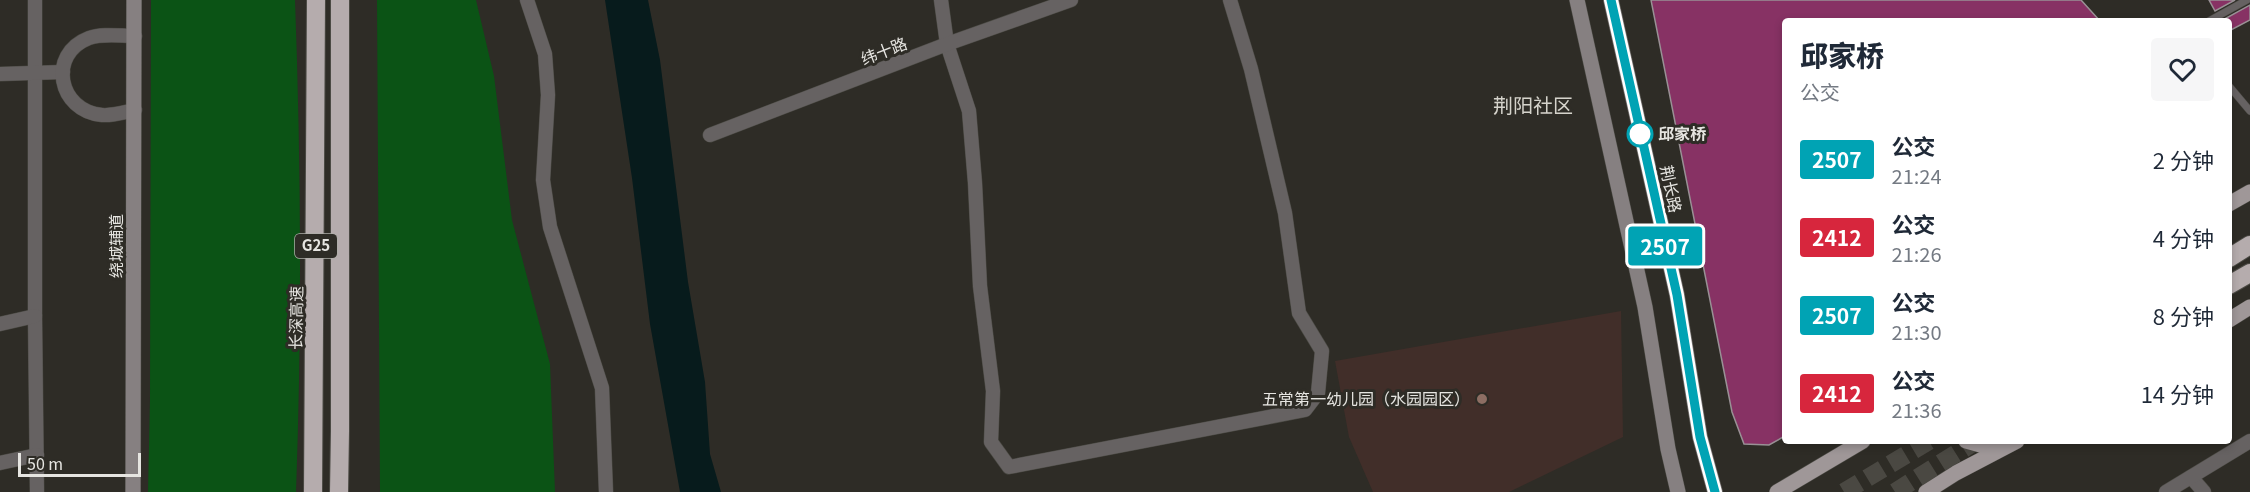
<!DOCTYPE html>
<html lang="zh">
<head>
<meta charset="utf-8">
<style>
  body { margin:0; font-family:Georgia,"Noto Sans SC",serif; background:#f6f6f7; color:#1f2937; height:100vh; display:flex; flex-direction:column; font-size:22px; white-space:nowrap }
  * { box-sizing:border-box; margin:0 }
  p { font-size:20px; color:#747a83 }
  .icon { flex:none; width:33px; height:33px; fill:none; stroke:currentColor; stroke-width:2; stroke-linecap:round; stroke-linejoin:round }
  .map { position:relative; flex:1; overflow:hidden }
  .drawer { position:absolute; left:1782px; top:18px; width:450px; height:426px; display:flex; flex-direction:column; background:#fff; border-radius:6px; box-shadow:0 3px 9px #0003 }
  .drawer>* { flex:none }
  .badge { padding:0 12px; border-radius:4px; font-size:21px; line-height:39px }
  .scale { position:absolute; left:18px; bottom:15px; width:123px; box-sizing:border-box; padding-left:6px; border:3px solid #e6e5e1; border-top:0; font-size:16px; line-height:21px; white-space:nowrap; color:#e6e5e1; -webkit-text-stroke:4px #2e2c26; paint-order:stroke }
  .map>.badge { position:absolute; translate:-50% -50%; box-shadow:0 0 0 3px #fff }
  .round { display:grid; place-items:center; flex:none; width:63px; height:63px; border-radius:6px; background:#f6f6f7 }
  .overview { display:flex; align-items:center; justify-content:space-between; height:102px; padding:0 18px }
  h1 { font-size:28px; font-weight:800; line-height:45px }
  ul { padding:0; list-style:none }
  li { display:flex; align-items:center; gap:18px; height:78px; padding:0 18px }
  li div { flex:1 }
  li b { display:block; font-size:22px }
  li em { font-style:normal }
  li .badge { min-width:66px; font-weight:700; text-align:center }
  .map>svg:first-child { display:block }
</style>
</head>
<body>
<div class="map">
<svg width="2250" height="492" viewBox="0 0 2250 492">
  <rect width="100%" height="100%" fill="#2e2c26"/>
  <polygon fill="#412e29" points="1621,311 1623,437 1509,492 1373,492 1349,437 1335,361"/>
  <g fill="#0b5315">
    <path d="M151,0H295C301,164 302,328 296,492H148L150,400Z"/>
    <polygon points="377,0 476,0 494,76 512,220 550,364 555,492 380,492"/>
  </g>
  <polygon fill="#071b1c" points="605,0 648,0 660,60 688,282 705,382 710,454 721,492 680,492 650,324 632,178"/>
  <g fill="#873264" stroke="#999195" stroke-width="1.5">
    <polygon points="1651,0 2081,0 2100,21 1785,21 1785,436 1769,445 1744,444 1732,412"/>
    <polygon points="2209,0 2235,0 2215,11"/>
    <polygon points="2250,5 2250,20 2229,31 2229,21 2221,21"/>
  </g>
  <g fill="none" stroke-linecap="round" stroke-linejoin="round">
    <g stroke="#4a4842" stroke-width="18" stroke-dasharray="18 9" stroke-linecap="butt">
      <polyline points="1844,492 1929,441"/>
      <polyline points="1895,492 1976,441"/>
    </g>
    <defs>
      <g id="lane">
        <polyline points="2209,21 2247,0"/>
        <polyline points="2229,86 2250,111"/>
      </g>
      <g id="street">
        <polyline points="35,0 35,316 37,492"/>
        <polyline points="527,0 545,54 548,95 543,180 550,227 602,388 606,492"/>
        <polyline points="941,0 947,44 969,111 975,183 980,286 993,391 991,442 1009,467 1305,410 1318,393 1322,351 1299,313 1285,213 1251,69 1230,0"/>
        <polyline points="0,74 63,72"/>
        <path d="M135,110C125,112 112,116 102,115C58,111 47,54 89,38C103,33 120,36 135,36"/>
        <polyline points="710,135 947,44 1071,0"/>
        <polyline points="0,324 35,316"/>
        <polyline points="0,463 37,455"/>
        <polyline points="2191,477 2204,492"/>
        <polyline points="2166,492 2250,441"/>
      </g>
      <g id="secondary">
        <polyline points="1577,0 1645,307 1668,449 1678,492"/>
        <polyline points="1611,0 1677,295 1700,437 1715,492"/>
        <polyline points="133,492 134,0"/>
      </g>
      <g id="primary">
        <polyline points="2229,204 2250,192"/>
        <polyline points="2229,320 2250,307"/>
        <polyline points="1966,441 1984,446 2005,446"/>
        <polyline points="1777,492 1863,441"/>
        <polyline points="1926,492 1956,473 2017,441"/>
      </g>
      <g id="highway">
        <polyline points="2229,258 2250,245"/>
        <polyline points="2229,285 2250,273"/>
        <polyline points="313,492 316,0"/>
        <polyline points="339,492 340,431 340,0"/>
      </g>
    </defs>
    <use href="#lane" stroke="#4b4a44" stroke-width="8"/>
    <use href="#street" stroke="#4b4a44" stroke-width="15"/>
    <use href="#secondary" stroke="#4b4a44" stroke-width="16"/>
    <use href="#primary" stroke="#4b4a44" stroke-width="16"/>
    <use href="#highway" stroke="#4b4a44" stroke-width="20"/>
    <use href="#lane" stroke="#666262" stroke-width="7"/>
    <use href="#street" stroke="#666262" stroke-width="14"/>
    <use href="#secondary" stroke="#868081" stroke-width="15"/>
    <use href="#primary" stroke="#9f9798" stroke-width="15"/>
    <use href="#highway" stroke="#b5acad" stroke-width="18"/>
  </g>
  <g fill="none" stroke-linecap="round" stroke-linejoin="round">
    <defs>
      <polyline id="line" points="1611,0 1677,295 1700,437 1715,492"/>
    </defs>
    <use href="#line" stroke="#fff" stroke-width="14"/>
    <use href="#line" stroke="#00a3b4" stroke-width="9"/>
  </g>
  <circle fill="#fff" stroke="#00a3b4" stroke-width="3" cx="1640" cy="134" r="12"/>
  <circle fill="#8d6e63" stroke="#2e2c26" stroke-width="2" cx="1482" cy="399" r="6"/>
  <g text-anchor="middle" stroke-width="6" stroke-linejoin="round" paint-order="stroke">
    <rect fill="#2e2c26" stroke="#afaea9" stroke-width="1.5" x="295" y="234" width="42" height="24" rx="4.5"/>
    <g font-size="15" font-weight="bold" fill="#e6e5e1">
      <text x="316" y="251">G25</text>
    </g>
    <g font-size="16" fill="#e6e5e1" stroke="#2e2c26">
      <text transform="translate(884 51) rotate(-21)" y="6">纬十路</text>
      <text transform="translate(1671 189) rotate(78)" y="6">荆长路</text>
      <text transform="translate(116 246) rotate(-90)" y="6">绕城辅道</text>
      <text transform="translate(296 318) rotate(-89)" y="6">长深高速</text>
    </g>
    <g font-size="16" font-weight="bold" fill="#e6e5e1" stroke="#2e2c26" text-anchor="start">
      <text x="1658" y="140">邱家桥</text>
    </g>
    <g font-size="16" fill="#e6e5e1" stroke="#2e2c26" text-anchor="end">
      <text x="1470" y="405">五常第一幼儿园（水园园区）</text>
    </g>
    <g font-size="20" fill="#d5d3cb" stroke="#2e2c26">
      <text x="1533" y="113">荆阳社区</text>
    </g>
  </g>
</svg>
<div class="scale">50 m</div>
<b class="badge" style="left:1665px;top:246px;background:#00a3b4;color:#fff">2507</b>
<section class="drawer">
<div class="overview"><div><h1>邱家桥</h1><p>公交</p></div><a class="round"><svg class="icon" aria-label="heart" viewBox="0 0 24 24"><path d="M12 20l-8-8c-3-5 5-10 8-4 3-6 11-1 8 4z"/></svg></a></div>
<ul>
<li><span class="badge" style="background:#00a3b4;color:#fff">2507</span><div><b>公交</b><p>21:24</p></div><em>2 分钟</em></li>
<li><span class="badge" style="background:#d7263d;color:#fff">2412</span><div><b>公交</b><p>21:26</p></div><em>4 分钟</em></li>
<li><span class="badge" style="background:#00a3b4;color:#fff">2507</span><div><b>公交</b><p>21:30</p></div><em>8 分钟</em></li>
<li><span class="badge" style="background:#d7263d;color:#fff">2412</span><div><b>公交</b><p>21:36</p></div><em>14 分钟</em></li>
</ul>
</section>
</div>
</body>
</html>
